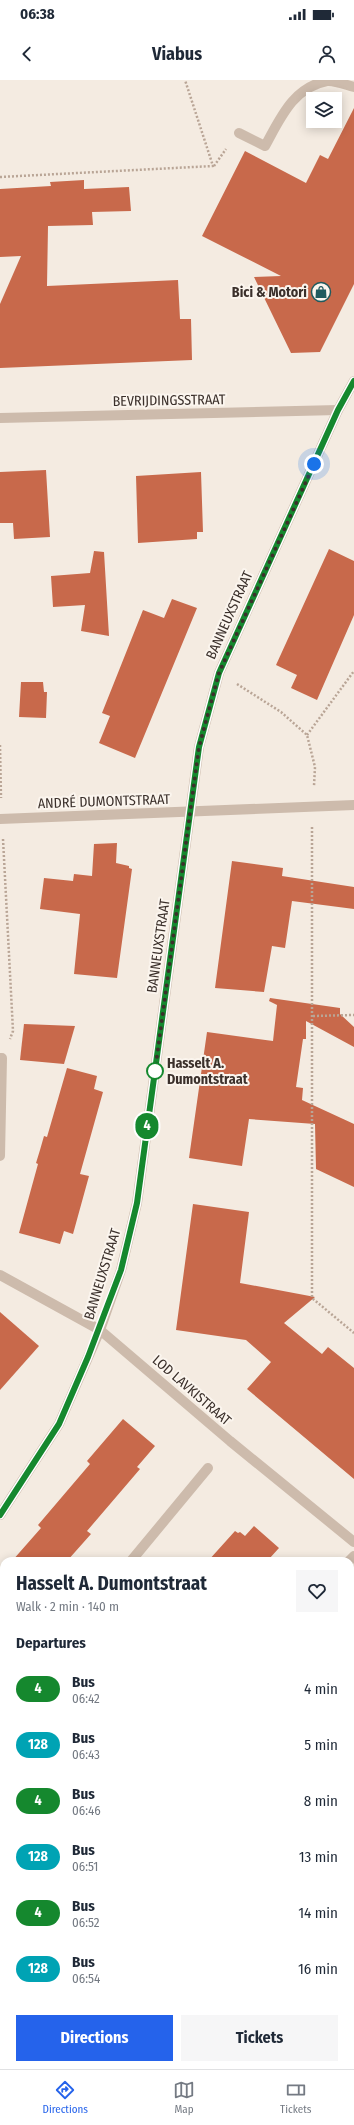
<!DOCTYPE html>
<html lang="en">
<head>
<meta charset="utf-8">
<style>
  body { margin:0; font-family:"Fira Sans Condensed",sans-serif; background:#f6f6f7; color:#1f2937; height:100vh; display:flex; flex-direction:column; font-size:15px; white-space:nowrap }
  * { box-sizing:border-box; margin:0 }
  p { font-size:13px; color:#747a83 }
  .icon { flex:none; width:22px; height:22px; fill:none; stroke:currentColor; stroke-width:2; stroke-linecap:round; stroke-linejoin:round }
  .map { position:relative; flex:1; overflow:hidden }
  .side { position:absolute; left:0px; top:1477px; width:354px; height:512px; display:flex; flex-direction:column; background:#fff; border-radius:12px 12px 0 0; box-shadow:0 2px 10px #0003 }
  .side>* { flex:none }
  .badge { padding:0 8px; border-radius:13px; font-size:14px; line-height:26px }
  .buttons { position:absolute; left:306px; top:12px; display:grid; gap:8px }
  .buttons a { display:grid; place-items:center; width:36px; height:36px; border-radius:0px; background:#fff; box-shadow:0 2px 10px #0003; font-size:20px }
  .you { position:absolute; width:20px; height:20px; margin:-10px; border:3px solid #fff; border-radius:50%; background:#1a73e8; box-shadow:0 0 0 6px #1a73e833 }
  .map>.badge { position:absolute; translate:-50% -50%; box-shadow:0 0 0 2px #fff }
  h2 { padding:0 16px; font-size:15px; line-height:36px }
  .round { display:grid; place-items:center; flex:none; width:42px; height:42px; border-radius:0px; background:#f6f6f7 }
  .headline { display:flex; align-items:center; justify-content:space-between; height:68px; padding:0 16px }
  h1 { font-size:19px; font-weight:700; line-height:30px }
  .primary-button { display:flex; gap:8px; margin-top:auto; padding:8px 16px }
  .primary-button a { flex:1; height:46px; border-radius:0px; background:#2563eb; color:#fff; font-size:16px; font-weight:700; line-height:46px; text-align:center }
  .primary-button a+a { background:#f6f6f7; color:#1f2937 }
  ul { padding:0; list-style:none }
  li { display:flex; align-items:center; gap:12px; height:56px; padding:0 16px }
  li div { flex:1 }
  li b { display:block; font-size:15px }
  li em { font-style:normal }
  li .badge { min-width:44px; font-weight:700; text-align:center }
  .status { display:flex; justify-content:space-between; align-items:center; height:28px; padding:0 20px; background:#fff; direction:ltr }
  .status svg { height:11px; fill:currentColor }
  header { display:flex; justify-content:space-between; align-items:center; height:52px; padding:0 16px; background:#fff; font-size:18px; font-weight:700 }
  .tabs { display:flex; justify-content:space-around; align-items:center; height:56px; border-top:1px solid #e0e1e3; background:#fff; font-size:11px; color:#747a83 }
  .tabs a { display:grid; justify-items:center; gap:2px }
  .tabs .selected { color:#2563eb }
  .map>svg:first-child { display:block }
</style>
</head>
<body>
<div class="status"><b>06:38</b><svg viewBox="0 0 49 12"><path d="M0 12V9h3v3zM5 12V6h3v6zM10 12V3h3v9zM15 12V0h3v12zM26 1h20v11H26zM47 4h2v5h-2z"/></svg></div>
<header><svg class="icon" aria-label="back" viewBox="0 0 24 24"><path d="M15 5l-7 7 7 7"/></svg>Viabus<svg class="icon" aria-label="person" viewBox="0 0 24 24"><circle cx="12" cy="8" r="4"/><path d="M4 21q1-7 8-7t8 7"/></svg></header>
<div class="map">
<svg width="354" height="1989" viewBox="0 0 354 1989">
  <rect width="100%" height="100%" fill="#f4ebe1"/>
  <g fill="#c8694b">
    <polygon points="354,28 354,204 320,272 291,273 254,197 281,196 202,156 245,71 306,103 320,75 328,79"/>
    <polygon points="84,100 84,109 129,107 131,131 92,132 93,145 48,146 47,206 178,200 180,239 191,239 192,280 0,288 0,224 21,176 0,177 0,109 51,106 50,102"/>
    <polygon points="46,390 50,457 14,459 13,443 0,443 0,392"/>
    <polygon points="201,392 203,452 197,452 197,459 138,463 136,396"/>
    <polygon points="329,469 354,481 354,535 317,620 291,608 297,595 276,585"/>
    <polygon points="94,471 104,472 109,556 81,551 85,525 53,527 51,496 90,493"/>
    <polygon points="172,519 197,528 135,678 99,663 110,636 102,633 143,530 164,538"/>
    <polygon points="21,602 43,602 44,612 47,612 46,638 19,637"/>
    <polygon points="117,763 116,783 129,786 129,788 132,789 117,898 74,894 80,834 40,829 44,798 73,801 74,794 92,796 94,764"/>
    <polygon points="232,781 283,788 282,796 354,807 354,829 292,821 285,868 272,866 264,912 215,908"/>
    <polygon points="270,918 340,928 340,934 354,947 354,967 306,941 306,959 303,959 296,1007 303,1008 302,1020 354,1044 354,1107 316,1089 315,1044 249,1039 242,1086 189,1078 207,952 273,961 277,925 269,921"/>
    <polygon points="24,944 75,946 64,984 20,980"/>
    <polygon points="67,988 97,996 94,1009 103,1012 80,1094 89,1096 73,1154 64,1151 60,1164 19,1153 38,1084 36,1083 40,1070 44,1056 47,1057"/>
    <polygon points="193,1124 249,1132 240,1203 315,1217 284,1243 322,1274 328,1267 354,1288 354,1399 247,1309 271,1282 246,1260 176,1250"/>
    <polygon points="0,1232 39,1266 0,1310"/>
    <polygon points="123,1339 155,1366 137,1387 140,1389 87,1451 91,1454 67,1481 12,1481 41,1448 38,1445 90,1384 87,1381"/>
    <polygon points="254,1446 279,1468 269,1479 271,1481 208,1481 235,1451 238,1453 240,1452 245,1456"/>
  </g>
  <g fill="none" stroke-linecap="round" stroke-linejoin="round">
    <g stroke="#b9a596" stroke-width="2.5" stroke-dasharray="2 2" stroke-linecap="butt">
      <polyline points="214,86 226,69"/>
      <polyline points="0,97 213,86 185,0"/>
      <polyline points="237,604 281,632 307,655 315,687 314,706"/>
      <polyline points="307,655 354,591"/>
      <polyline points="0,665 1,718"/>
      <polyline points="312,747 312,1218 354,1253"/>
      <polyline points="3,759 13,951 10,959"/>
      <polyline points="313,936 354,935"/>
      <polyline points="350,1825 354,1821"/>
      <polyline points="350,1982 354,1986"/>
    </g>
    <g stroke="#cdbbac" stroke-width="10">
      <path d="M239,53L265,66C280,39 293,7 327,1C334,0 346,5 354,7"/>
      <polyline points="0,978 2,978 0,1076"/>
      <polyline points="131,1481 208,1388"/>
      <polyline points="0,1639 4,1634"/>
      <polyline points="0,1741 4,1744"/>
      <polyline points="250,1985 254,1989"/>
    </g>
    <g stroke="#cdbbac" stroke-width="10">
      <polyline points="0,338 338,330"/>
      <polyline points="0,739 354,725"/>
      <polyline points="0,1195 100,1250 230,1361 354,1462"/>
      <polyline points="0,1435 59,1344 100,1250 121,1190 137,1123 199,667 219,593 338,330 354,301"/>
      <polyline points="349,1481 354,1476"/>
    </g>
  </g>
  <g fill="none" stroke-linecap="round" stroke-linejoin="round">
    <defs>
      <polyline id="line" points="0,1435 59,1344 88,1277 121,1190 137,1123 199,667 219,593 338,330 354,301"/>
    </defs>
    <use href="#line" stroke="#fff" stroke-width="9"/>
    <use href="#line" stroke="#15882e" stroke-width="6"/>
    <polyline stroke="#3b302b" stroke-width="4" stroke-dasharray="0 7.2" points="155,991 199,667 219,593 314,384"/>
  </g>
  <defs>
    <symbol id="shop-ring" viewBox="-11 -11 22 22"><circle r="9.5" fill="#fbf5ee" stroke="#1f5a5e" stroke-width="1.5"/><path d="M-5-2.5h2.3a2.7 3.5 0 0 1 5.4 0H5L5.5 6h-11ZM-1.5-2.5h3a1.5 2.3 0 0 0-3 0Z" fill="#1f5a5e"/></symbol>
  </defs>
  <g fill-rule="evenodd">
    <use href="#shop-ring" x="310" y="201" width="22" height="22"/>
  </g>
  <circle fill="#fff" stroke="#15882e" stroke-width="2" cx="155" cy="991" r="8"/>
  <g text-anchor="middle" stroke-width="4" stroke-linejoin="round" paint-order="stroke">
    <g font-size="14" font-weight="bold" fill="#3b302b" stroke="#fbf5ee" text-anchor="end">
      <text x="307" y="217">Bici &amp; Motori</text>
    </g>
    <g font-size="14" fill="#3b302b" stroke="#fbf5ee">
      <text transform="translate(169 320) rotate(-1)" y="5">BEVRIJDINGSSTRAAT</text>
      <text transform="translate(229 535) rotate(-66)" y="5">BANNEUXSTRAAT</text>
      <text transform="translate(104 721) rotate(-2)" y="5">ANDRÉ DUMONTSTRAAT</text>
      <text transform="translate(158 866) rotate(-82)" y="5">BANNEUXSTRAAT</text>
      <text transform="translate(102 1194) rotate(-73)" y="5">BANNEUXSTRAAT</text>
      <text transform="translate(192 1310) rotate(41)" y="5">LOD LAVKISTRAAT</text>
    </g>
    <g font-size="14" font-weight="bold" fill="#3b302b" stroke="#fbf5ee" text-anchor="start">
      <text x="167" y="988">Hasselt A.<tspan x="167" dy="16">Dumontstraat</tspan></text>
    </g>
  </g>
</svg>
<div class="buttons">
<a><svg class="icon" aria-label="layers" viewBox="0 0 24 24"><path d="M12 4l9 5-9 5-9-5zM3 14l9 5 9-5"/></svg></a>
</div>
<div class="you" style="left:314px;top:384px"></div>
<b class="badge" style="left:147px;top:1046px;background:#15882e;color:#fff">4</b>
<section class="side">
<div class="headline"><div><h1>Hasselt A. Dumontstraat</h1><p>Walk · 2 min · 140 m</p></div><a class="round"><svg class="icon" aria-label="heart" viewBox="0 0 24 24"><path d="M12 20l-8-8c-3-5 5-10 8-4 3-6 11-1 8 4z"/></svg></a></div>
<h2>Departures</h2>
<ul>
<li><span class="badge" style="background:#15882e;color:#fff">4</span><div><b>Bus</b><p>06:42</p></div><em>4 min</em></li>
<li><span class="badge" style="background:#00a3b4;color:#fff">128</span><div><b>Bus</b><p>06:43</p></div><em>5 min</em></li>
<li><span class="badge" style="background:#15882e;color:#fff">4</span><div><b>Bus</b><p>06:46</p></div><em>8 min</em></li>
<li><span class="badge" style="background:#00a3b4;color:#fff">128</span><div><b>Bus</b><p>06:51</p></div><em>13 min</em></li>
<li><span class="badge" style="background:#15882e;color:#fff">4</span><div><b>Bus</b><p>06:52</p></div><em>14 min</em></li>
<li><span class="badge" style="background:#00a3b4;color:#fff">128</span><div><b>Bus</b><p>06:54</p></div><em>16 min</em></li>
</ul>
<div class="primary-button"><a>Directions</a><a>Tickets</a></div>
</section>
</div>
<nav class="tabs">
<a class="selected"><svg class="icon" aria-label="directions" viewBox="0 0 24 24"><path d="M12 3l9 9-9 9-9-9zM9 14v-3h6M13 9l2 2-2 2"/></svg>Directions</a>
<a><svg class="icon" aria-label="map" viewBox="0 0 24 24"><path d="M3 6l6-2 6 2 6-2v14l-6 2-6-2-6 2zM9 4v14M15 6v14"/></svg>Map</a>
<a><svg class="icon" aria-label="tickets" viewBox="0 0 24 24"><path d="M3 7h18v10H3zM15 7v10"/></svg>Tickets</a>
</nav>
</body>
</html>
